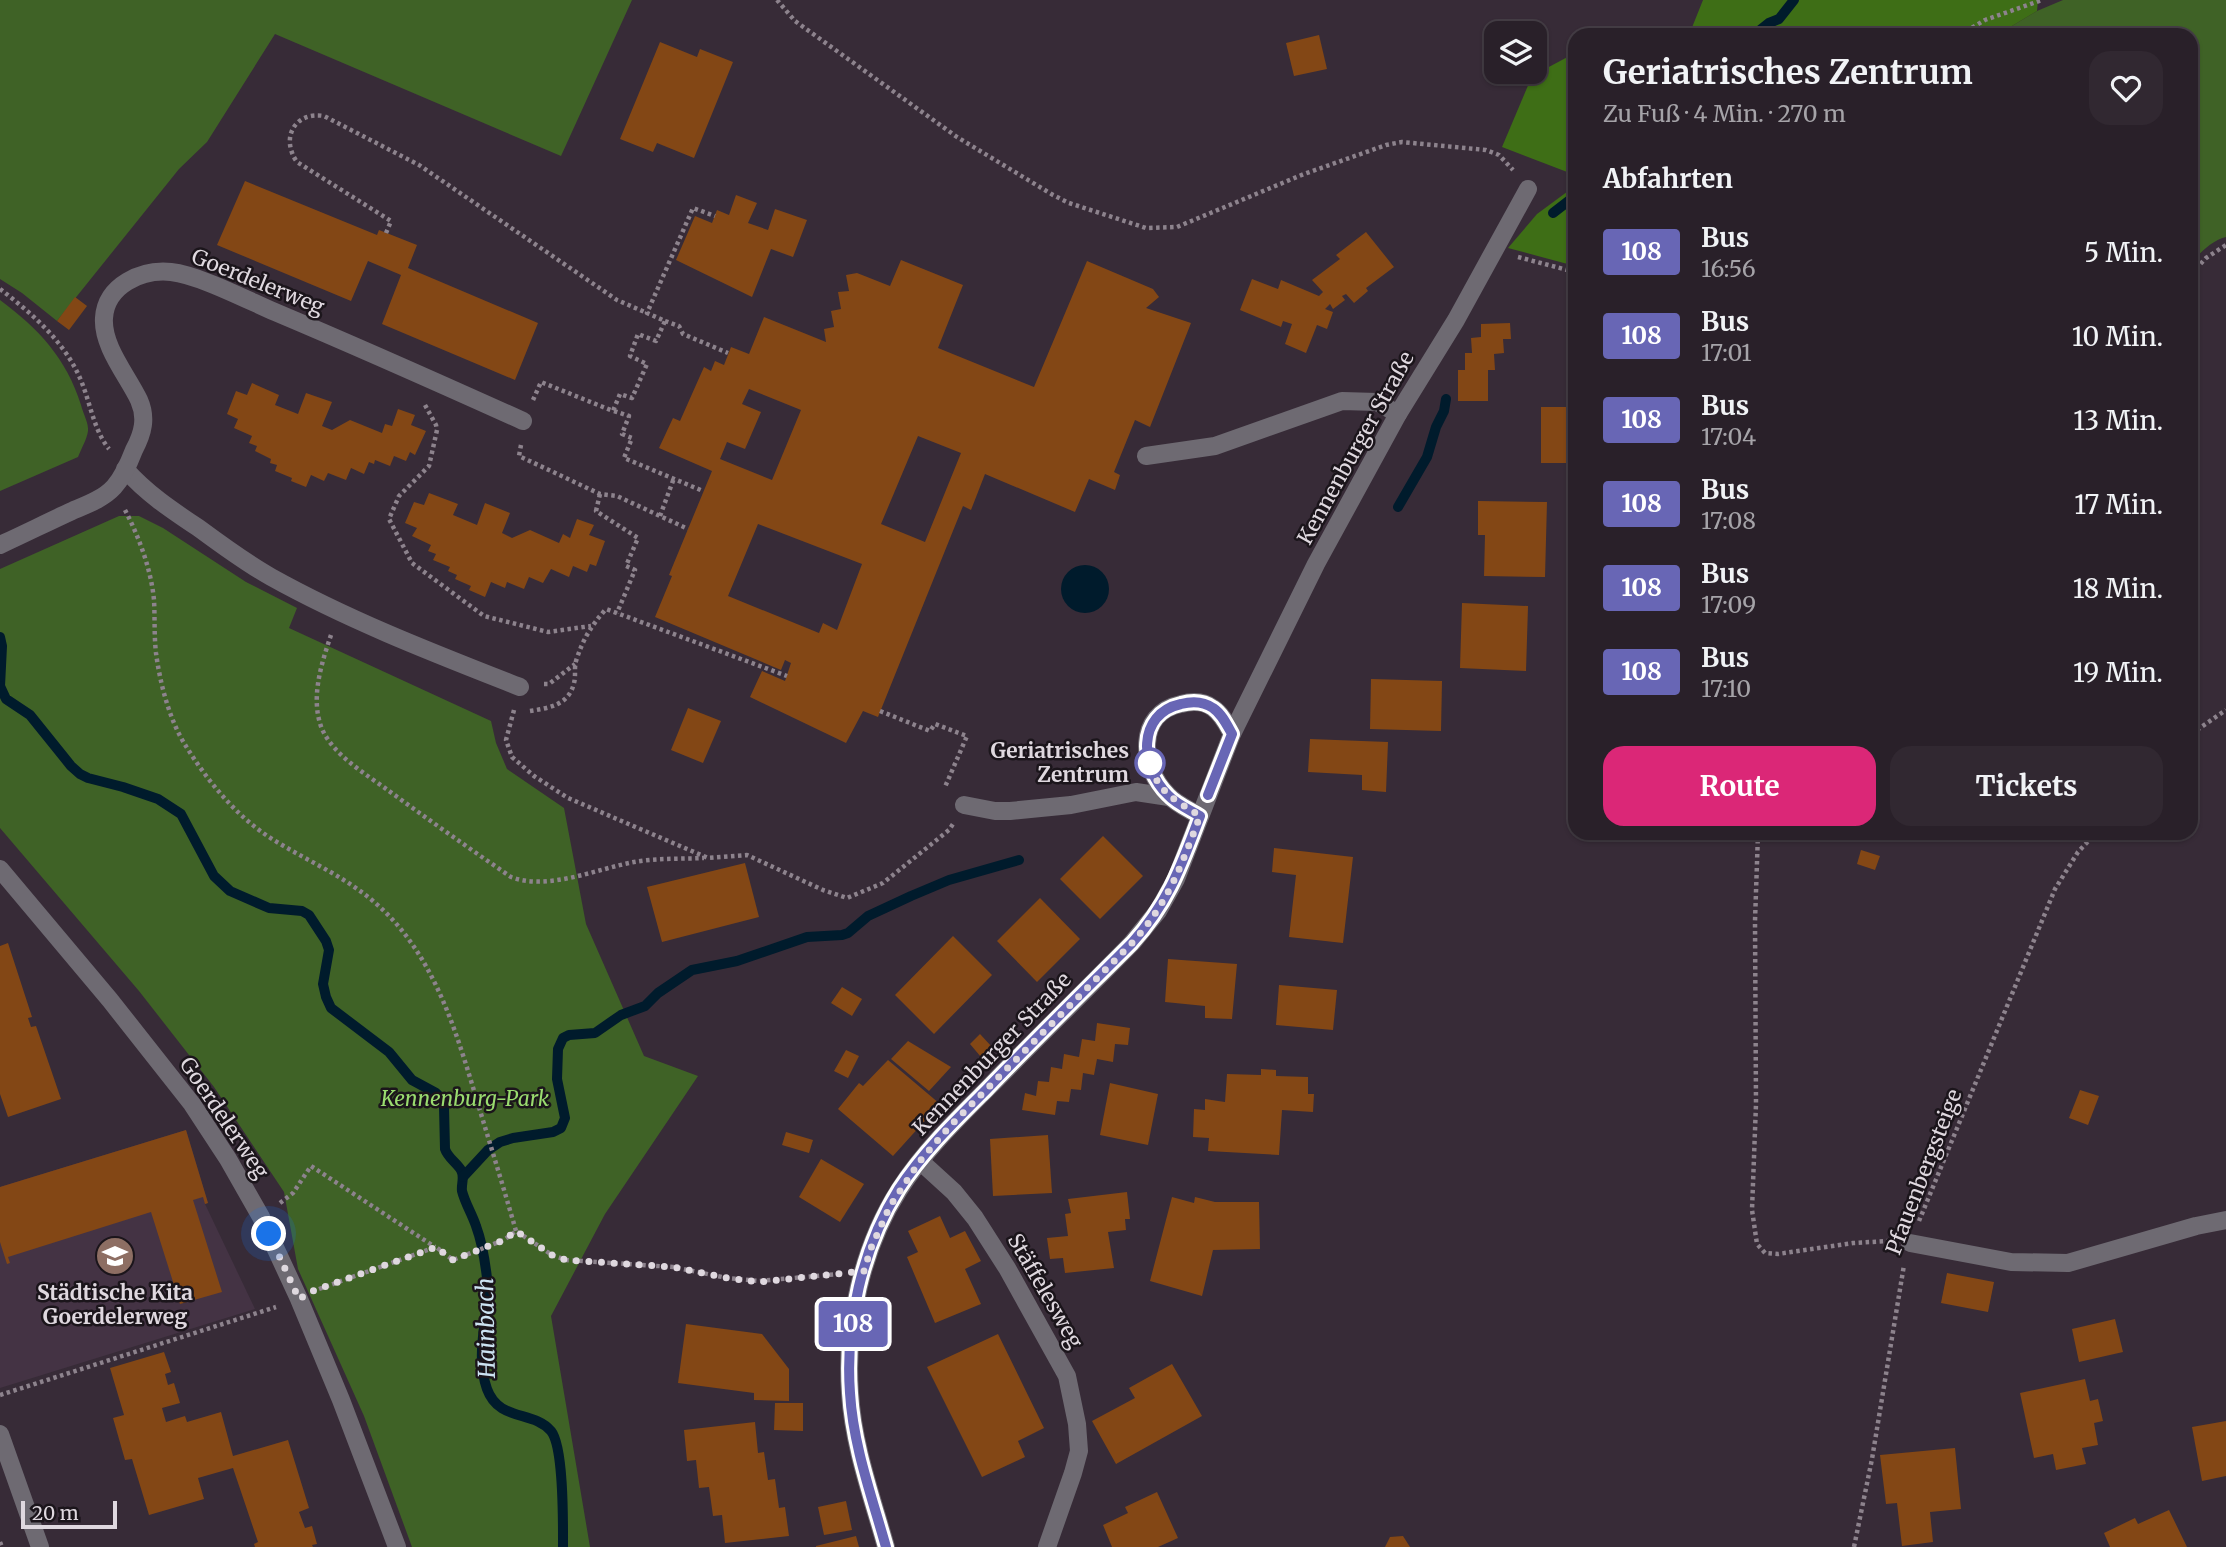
<!DOCTYPE html>
<html lang="de">
<head>
<meta charset="utf-8">
<style>
  body { margin:0; font-family:Merriweather,serif; background:#312831; color:#f1f3f6; height:100vh; display:flex; flex-direction:column; font-size:26px; white-space:nowrap }
  * { box-sizing:border-box; margin:0 }
  p { font-size:23px; color:#a5a3a8 }
  .icon { flex:none; width:38px; height:38px; fill:none; stroke:currentColor; stroke-width:2; stroke-linecap:round; stroke-linejoin:round }
  .map { position:relative; flex:1; overflow:hidden }
  .details { position:absolute; left:1568px; top:28px; width:630px; height:812px; display:flex; flex-direction:column; background:#292029; border-radius:21px; box-shadow:0 2px 5px #0004,0 0 0 2px #453e46 }
  .details>* { flex:none }
  .badge { padding:0 14px; border-radius:5px; font-size:24px; line-height:46px }
  .fabs { position:absolute; left:1484px; top:21px; display:grid; gap:14px }
  .fabs a { display:grid; place-items:center; width:63px; height:63px; border-radius:14px; background:#292029; box-shadow:0 2px 5px #0004,0 0 0 2px #453e46; font-size:35px }
  .scale { position:absolute; left:21px; bottom:18px; width:96px; box-sizing:border-box; padding-left:7px; border:4px solid #dfd8df; border-top:0; font-size:19px; line-height:24px; white-space:nowrap; color:#dfd8df; -webkit-text-stroke:5px #1b151b; paint-order:stroke }
  .you { position:absolute; width:35px; height:35px; margin:-18px; border:5px solid #fff; border-radius:50%; background:#1a73e8; box-shadow:0 0 0 10px #1a73e833 }
  .map>.badge { position:absolute; translate:-50% -50%; box-shadow:0 0 0 4px #fff }
  h2 { padding:0 35px; font-size:26px; line-height:63px }
  .round { display:grid; place-items:center; flex:none; width:74px; height:74px; border-radius:21px; background:#312831 }
  .head { display:flex; align-items:center; justify-content:space-between; height:119px; padding:0 35px }
  h1 { font-size:33px; font-weight:700; line-height:52px }
  .primary-button { display:flex; gap:14px; margin-top:auto; padding:14px 35px }
  .primary-button a { flex:1; height:80px; border-radius:21px; background:#db2777; color:#fff; font-size:28px; font-weight:700; line-height:80px; text-align:center }
  .primary-button a+a { background:#312831; color:#f1f3f6 }
  ul { padding:0; list-style:none }
  li { display:flex; align-items:center; gap:21px; height:84px; padding:0 35px }
  li div { flex:1 }
  li b { display:block; font-size:26px }
  li em { font-style:normal }
  li .badge { min-width:77px; font-weight:700; text-align:center }
  .map>svg:first-child { display:block }
</style>
</head>
<body>
<div class="map">
<svg width="2226" height="1547" viewBox="0 0 2226 1547">
  <rect width="100%" height="100%" fill="#372b37"/>
  <polygon fill="#434" points="186,1130 208,1203 205,1204 255,1309 0,1388 0,1187"/>
  <g fill="#3f6226">
    <polygon points="0,0 632,0 561,156 275,34 207,142 179,169 57,321 22,293 0,279"/>
    <path d="M2063,0H2226V237C2211,241 2201,252 2191,263V35H1997L2037,11Z"/>
    <path d="M0,300C39,329 66,358 81,405C83,413 89,424 88,431C87,439 81,449 78,457L0,491Z"/>
    <polygon points="119,516 139,516 163,528 246,582 297,608 289,628 491,721 496,743 507,769 564,808 586,924 644,1056 698,1076 605,1214 551,1316 590,1547 412,1547 364,1416 298,1269 284,1192 214,1087 139,991 0,828 0,569"/>
  </g>
  <g fill="#3e6e16">
    <polygon points="1703,0 2038,0 2037,11 1997,35 1689,35"/>
    <polygon points="1575,53 1575,175 1502,147 1532,76"/>
    <polygon points="1575,186 1575,266 1508,248 1537,214"/>
  </g>
  <circle fill="#001b2c" cx="1085" cy="589" r="24"/>
  <g fill="none" stroke-linecap="round" stroke-linejoin="round">
    <g stroke="#001b2c" stroke-width="10">
      <polyline points="1754,35 1769,23 1779,19 1794,0"/>
      <polyline points="1553,213 1575,196"/>
      <polyline points="1398,507 1427,457 1436,427 1444,411 1446,399"/>
      <polyline points="0,637 2,646 0,686"/>
      <path d="M0,686L6,699L30,715L71,766L80,774L88,778L123,787L158,799L181,814L214,876L230,891L269,908L302,911L309,915L326,941L329,950L323,984L326,997L331,1008L389,1052L412,1080L436,1093L442,1099L444,1107L445,1149C448,1158 456,1162 461,1170C465,1177 461,1184 462,1191C465,1203 472,1214 476,1226C482,1242 485,1261 487,1278C490,1315 474,1352 487,1389C499,1422 533,1410 551,1431C564,1447 563,1524 563,1547"/>
      <polyline points="463,1177 488,1150 500,1142 513,1138 553,1132 561,1128 565,1118 557,1079 558,1049 563,1038 569,1035 595,1033 621,1015 645,1006 658,993 692,970 737,961 807,937 842,935 848,933 868,916 911,896 949,880 1019,860"/>
    </g>
  </g>
  <g fill="#834715" fill-rule="evenodd">
    <polygon points="1319,35 1327,69 1294,76 1286,43"/>
    <polygon points="660,42 697,57 700,49 733,62 694,158 657,143 653,152 620,139"/>
    <polygon points="245,181 377,235 379,230 417,245 408,268 538,323 515,380 382,324 401,275 368,261 351,301 217,245"/>
    <polygon points="736,195 757,203 748,223 768,230 775,209 807,220 793,257 771,249 752,297 676,260 695,216 712,223 717,210 729,215"/>
    <polygon points="1366,232 1394,267 1366,288 1368,291 1354,303 1346,294 1342,296 1345,300 1333,309 1330,304 1325,309 1333,312 1327,329 1317,325 1306,353 1285,344 1292,324 1283,321 1281,327 1240,310 1252,279 1278,289 1281,280 1319,296 1323,292 1312,280 1340,259 1336,255"/>
    <path d="M901,260L963,285L938,348L1034,387L1087,261L1153,289L1159,297L1146,308L1191,323L1150,427L1135,420L1114,472L1120,475L1115,490L1089,479L1075,512L985,474L971,510L963,506L878,717L863,711L846,743L750,697L762,671L785,681L791,663L785,660L781,670L655,617L672,576L669,575L712,471L659,448L673,418L680,421L704,367L711,371L715,361L724,365L731,347L749,354L764,317L826,342L824,329L834,327L831,311L841,309L838,292L849,291L846,275L857,273L890,286ZM749,389L801,410L772,480L720,459L727,442L745,449L761,412L742,404ZM918,436L961,453L925,542L881,524ZM758,524L862,564L837,630L823,623L819,633L728,596Z"/>
    <polygon points="75,297 87,306 69,330 57,321"/>
    <polygon points="1510,323 1511,339 1503,339 1504,353 1494,354 1495,370 1488,370 1488,401 1458,401 1458,370 1465,370 1465,353 1472,353 1471,338 1481,337 1481,324"/>
    <polygon points="252,383 279,395 275,405 298,414 306,393 332,402 322,426 332,430 350,420 382,433 385,424 392,426 398,409 415,415 411,425 426,431 415,455 410,452 406,461 394,456 390,466 375,460 374,464 369,462 364,474 351,468 346,480 328,473 324,481 311,475 306,487 291,481 292,478 275,471 277,465 270,463 271,459 255,451 257,446 249,443 252,436 234,428 238,419 227,414 236,391 247,395"/>
    <rect x="1541" y="407" width="34" height="56"/>
    <polygon points="429,493 458,504 453,515 477,525 485,503 510,513 502,533 512,538 530,530 559,543 563,534 570,538 577,519 594,525 589,535 605,541 596,566 590,564 587,572 573,566 569,577 551,569 543,583 529,577 524,589 507,582 505,588 491,582 485,597 469,590 471,586 455,579 457,575 448,571 450,567 433,560 436,554 428,551 431,545 412,536 417,528 405,523 414,502 424,505"/>
    <polygon points="1478,501 1547,502 1545,577 1484,576 1485,535 1478,535"/>
    <polygon points="1462,603 1528,606 1526,671 1460,668"/>
    <polygon points="1371,679 1442,681 1441,731 1370,729"/>
    <polygon points="688,708 721,721 703,763 671,750"/>
    <polygon points="1310,739 1388,742 1386,792 1362,790 1362,775 1308,772"/>
    <polygon points="1103,836 1143,876 1100,919 1060,879"/>
    <polygon points="1274,848 1353,857 1343,943 1289,937 1296,875 1272,872"/>
    <polygon points="1861,850 1880,856 1875,870 1857,864"/>
    <polygon points="745,863 759,917 662,942 647,887"/>
    <polygon points="1040,898 1080,939 1037,982 997,941"/>
    <polygon points="953,936 992,975 934,1034 895,995"/>
    <polygon points="8,943 32,1017 28,1018 31,1027 36,1026 61,1099 8,1117 0,1094 0,946"/>
    <polygon points="1168,959 1237,964 1232,1019 1205,1018 1205,1006 1165,1002"/>
    <polygon points="1279,985 1337,990 1333,1030 1276,1025"/>
    <polygon points="842,987 862,999 852,1016 831,1003"/>
    <polygon points="1097,1023 1130,1028 1128,1045 1115,1044 1113,1062 1097,1059 1094,1075 1083,1073 1081,1090 1071,1089 1069,1102 1057,1101 1055,1115 1022,1110 1025,1093 1036,1096 1038,1081 1049,1082 1051,1067 1062,1069 1064,1054 1079,1057 1082,1039 1095,1041"/>
    <polygon points="980,1034 992,1047 981,1057 970,1044"/>
    <polygon points="908,1041 951,1067 929,1091 891,1059"/>
    <polygon points="846,1050 859,1056 848,1078 834,1071"/>
    <polygon points="888,1060 940,1104 893,1156 838,1109 859,1083 863,1086"/>
    <polygon points="1261,1069 1276,1070 1276,1076 1308,1077 1308,1094 1314,1094 1313,1112 1282,1110 1279,1155 1208,1151 1209,1138 1193,1137 1194,1109 1205,1110 1205,1099 1225,1102 1227,1074 1261,1075"/>
    <polygon points="1110,1083 1158,1094 1148,1145 1100,1135"/>
    <polygon points="2080,1090 2099,1096 2088,1125 2069,1118"/>
    <polygon points="186,1130 208,1203 205,1204 203,1197 193,1200 222,1292 180,1304 151,1212 8,1257 10,1263 7,1264 0,1242 0,1187"/>
    <polygon points="786,1132 813,1140 809,1153 782,1145"/>
    <polygon points="1048,1135 1052,1193 993,1196 990,1139"/>
    <polygon points="821,1159 864,1184 840,1222 799,1197"/>
    <polygon points="1127,1192 1130,1219 1125,1219 1126,1230 1108,1232 1114,1268 1065,1273 1063,1258 1050,1259 1047,1238 1068,1236 1065,1214 1071,1213 1068,1199"/>
    <polygon points="1172,1197 1194,1203 1195,1197 1215,1202 1259,1202 1260,1249 1213,1250 1202,1296 1150,1281"/>
    <polygon points="940,1216 950,1238 965,1231 981,1261 965,1269 981,1304 935,1323 907,1257 918,1252 908,1231"/>
    <polygon points="1947,1273 1994,1282 1988,1312 1941,1303"/>
    <polygon points="2115,1319 2123,1352 2079,1362 2072,1329"/>
    <polygon points="686,1324 762,1334 789,1369 789,1401 754,1400 754,1393 678,1383"/>
    <polygon points="998,1334 1044,1428 1018,1441 1025,1457 982,1477 927,1367"/>
    <polygon points="164,1352 171,1372 165,1374 168,1385 174,1383 180,1403 162,1408 166,1422 185,1416 187,1422 221,1412 233,1456 288,1440 309,1508 299,1512 305,1528 312,1526 317,1544 312,1545 313,1547 255,1547 254,1544 258,1542 233,1468 198,1478 204,1499 149,1515 132,1459 125,1460 113,1418 124,1415 110,1368"/>
    <polygon points="1172,1364 1202,1416 1116,1464 1092,1421 1135,1398 1129,1388"/>
    <polygon points="2085,1379 2090,1401 2098,1399 2103,1421 2094,1423 2098,1445 2082,1448 2086,1464 2056,1470 2053,1454 2034,1458 2020,1393"/>
    <polygon points="775,1403 803,1403 803,1431 774,1430"/>
    <polygon points="2226,1421 2226,1476 2202,1481 2192,1427"/>
    <polygon points="755,1422 758,1453 764,1452 768,1480 775,1479 779,1508 785,1507 789,1536 725,1543 722,1515 713,1516 709,1487 699,1488 696,1460 687,1461 684,1430"/>
    <polygon points="1955,1448 1961,1509 1930,1512 1933,1542 1902,1546 1897,1503 1886,1504 1880,1455"/>
    <polygon points="1157,1492 1178,1538 1158,1547 1112,1547 1103,1525 1128,1513 1125,1507"/>
    <polygon points="846,1501 852,1530 824,1535 818,1507"/>
    <polygon points="2169,1510 2187,1547 2110,1547 2104,1533 2135,1518 2138,1524"/>
    <polygon points="856,1536 859,1547 816,1547 816,1546"/>
    <polygon points="1403,1536 1410,1547 1385,1547 1390,1537"/>
  </g>
  <g fill="none" stroke-linecap="round" stroke-linejoin="round">
    <g stroke="#8d838d" stroke-width="4.5" stroke-dasharray="3.5 3.5" stroke-linecap="butt">
      <polyline points="777,0 795,21 957,137 1053,195 1069,203 1146,228 1177,227 1304,174 1386,145 1402,142 1486,150 1499,155 1513,170"/>
      <polyline points="1960,35 1985,20 2042,0"/>
      <path d="M386,233L391,221L297,162C280,138 295,111 324,116L419,165L617,300L647,313"/>
      <polyline points="1518,257 1575,272"/>
      <polyline points="2191,274 2206,258 2226,245"/>
      <path d="M0,289C33,314 67,344 82,383C91,406 94,430 109,449"/>
      <polyline points="665,321 679,326 683,334 728,353"/>
      <polyline points="533,400 541,382 613,411 620,394 632,398 647,364 630,356 638,334 656,341 665,321 647,313 693,208 715,216"/>
      <polyline points="425,405 436,425 437,430 429,466 399,496 389,519 412,563 484,616 548,632 591,626"/>
      <polyline points="614,411 629,416 622,434 632,438 624,458 703,491"/>
      <polyline points="521,445 519,456 600,494 617,496 688,529"/>
      <polyline points="600,494 596,511 638,538 626,566 635,570 617,613"/>
      <path d="M125,510C139,537 151,569 154,600C155,618 154,636 156,653C160,683 169,718 184,743C206,779 234,814 269,837C303,859 341,874 373,901C434,952 456,1031 478,1104C491,1147 504,1189 516,1231"/>
      <polyline points="660,516 674,478"/>
      <path d="M331,635C321,665 310,699 322,729C334,756 366,774 389,791C429,820 470,849 511,877C548,891 596,869 634,862C656,858 681,859 704,858"/>
      <polyline points="544,684 549,684 575,664"/>
      <polyline points="514,710 506,740 512,757 534,776 568,798 708,858 747,855 823,890 847,898 883,883 949,830 953,824"/>
      <path d="M530,711C549,708 569,705 574,683C576,676 574,668 576,661C583,639 591,626 606,609L787,676"/>
      <polyline points="880,711 930,731 935,724 967,736 945,787"/>
      <polyline points="2191,734 2226,710"/>
      <polyline points="1758,833 1755,921 1756,1104 1752,1210 1757,1244 1765,1253 1778,1254 1853,1243 1888,1241"/>
      <polyline points="280,1203 293,1193 311,1166 435,1247"/>
      <polyline points="1919,1221 2055,889 2078,852 2096,833"/>
      <polyline points="319,1289 436,1247 453,1260 504,1240 516,1231 552,1255 566,1260 673,1267 727,1278 759,1281 839,1274"/>
      <polyline points="0,1395 276,1307"/>
      <polyline points="0,1542 2,1547"/>
      <polyline points="1854,1547 1872,1459 1904,1265"/>
    </g>
    <g stroke="#6e6a72" stroke-width="18">
      <polyline points="1146,456 1215,446 1342,401 1377,402 1398,414"/>
      <path d="M125,469C147,494 173,511 200,529C223,546 246,563 271,577C350,621 436,654 520,687"/>
      <path d="M0,545C24,534 48,522 72,511C86,505 103,499 114,487C123,477 129,463 134,450C143,433 147,418 139,400C127,375 102,346 104,318C106,285 142,269 171,272C199,275 247,300 275,312C358,347 441,384 523,421"/>
      <polyline points="964,805 995,811 1010,811 1071,805 1136,792 1169,797"/>
      <path d="M1200,816C1190,810 1176,804 1168,795C1140,768 1136,713 1181,704C1192,701 1204,701 1213,708C1222,714 1227,725 1232,734"/>
      <polyline points="0,869 110,1000 192,1104 228,1159 261,1217 299,1299 341,1400 397,1547"/>
      <polyline points="920,1161 954,1192 975,1218 1007,1268 1067,1376 1077,1424 1079,1451 1073,1473 1047,1547"/>
      <polyline points="1910,1243 2011,1262 2068,1263 2196,1226 2226,1220"/>
      <polyline points="0,1434 40,1547"/>
      <path d="M886,1547C872,1497 853,1445 850,1393C845,1324 862,1248 899,1190C924,1151 958,1118 990,1086C1037,1038 1085,991 1132,943L1158,911L1176,879L1232,734L1316,564L1398,414L1456,320L1528,189"/>
    </g>
  </g>
  <g fill="none" stroke-linecap="round" stroke-linejoin="round">
    <defs>
      <path id="line" d="M886,1547C872,1497 853,1445 850,1393C845,1324 862,1248 899,1189C923,1152 955,1121 986,1090C1034,1040 1083,992 1132,943C1169,902 1181,866 1200,816C1190,810 1176,804 1168,795C1140,768 1136,714 1181,704C1192,701 1203,701 1213,708C1222,714 1227,725 1232,734L1208,795"/>
    </defs>
    <use href="#line" stroke="#fff" stroke-width="16"/>
    <use href="#line" stroke="#6866b5" stroke-width="10"/>
    <path stroke="#dfd8df" stroke-width="7" stroke-dasharray="0 12.6" d="M269,1234L299,1299L313,1291L436,1247L453,1260L504,1240L516,1231L552,1255L566,1260L673,1267L727,1278L759,1282L864,1271L871,1248L890,1206L920,1161L950,1126L1132,943C1169,902 1181,866 1200,816C1177,801 1157,792 1150,763"/>
  </g>
  <defs>
    <symbol id="school-disc" viewBox="-11 -11 22 22"><circle r="9.5" fill="#8d6e63" stroke="#1b151b"/><path d="M0-5L7-2L0 1L-7-2ZM-4 1L0 2.5L4 1V4Q0 6-4 4Z" fill="#fff"/></symbol>
  </defs>
  <g fill-rule="evenodd">
    <use href="#school-disc" x="93" y="1234" width="44" height="44"/>
  </g>
  <circle fill="#fff" stroke="#6866b5" stroke-width="3.5" cx="1150" cy="763" r="14"/>
  <g text-anchor="middle" stroke-width="5" stroke-linejoin="round" paint-order="stroke">
    <g font-size="21" fill="#dfd8df" stroke="#1b151b">
      <text transform="translate(258 282) rotate(22)" y="7">Goerdelerweg</text>
      <text transform="translate(1356 448) rotate(-61)" y="7">Kennenburger Straße</text>
      <text transform="translate(992 1054) rotate(-46)" y="7">Kennenburger Straße</text>
      <text transform="translate(224 1118) rotate(56)" y="7">Goerdelerweg</text>
      <text transform="translate(1924 1172) rotate(-69)" y="7">Pfauenbergsteige</text>
      <text transform="translate(1045 1291) rotate(60)" y="7">Stäffelesweg</text>
    </g>
    <g font-size="21" font-weight="bold" fill="#dfd8df" stroke="#1b151b" text-anchor="end">
      <text x="1129" y="758">Geriatrisches<tspan x="1129" dy="24">Zentrum</tspan></text>
    </g>
    <g font-size="21" font-style="italic" fill="#9adc6f" stroke="#1b151b">
      <text x="465" y="1106">Kennenburg-Park</text>
    </g>
    <g font-size="21" font-weight="bold" fill="#dfd8df" stroke="#1b151b">
      <text x="115" y="1300">Städtische Kita<tspan x="115" dy="24">Goerdelerweg</tspan></text>
    </g>
    <g font-size="23" font-style="italic" fill="#cce3f2" stroke="#1b151b">
      <text transform="translate(486 1328) rotate(-91)" y="8">Hainbach</text>
    </g>
  </g>
</svg>
<div class="fabs">
<a><svg class="icon" aria-label="layers" viewBox="0 0 24 24"><path d="M12 4l9 5-9 5-9-5zM3 14l9 5 9-5"/></svg></a>
</div>
<div class="scale">20 m</div>
<div class="you" style="left:269px;top:1234px"></div>
<b class="badge" style="left:853px;top:1324px;background:#6866b5;color:#fff">108</b>
<section class="details">
<div class="head"><div><h1>Geriatrisches Zentrum</h1><p>Zu Fuß · 4 Min. · 270 m</p></div><a class="round"><svg class="icon" aria-label="heart" viewBox="0 0 24 24"><path d="M12 20l-8-8c-3-5 5-10 8-4 3-6 11-1 8 4z"/></svg></a></div>
<h2>Abfahrten</h2>
<ul>
<li><span class="badge" style="background:#6866b5;color:#fff">108</span><div><b>Bus</b><p>16:56</p></div><em>5 Min.</em></li>
<li><span class="badge" style="background:#6866b5;color:#fff">108</span><div><b>Bus</b><p>17:01</p></div><em>10 Min.</em></li>
<li><span class="badge" style="background:#6866b5;color:#fff">108</span><div><b>Bus</b><p>17:04</p></div><em>13 Min.</em></li>
<li><span class="badge" style="background:#6866b5;color:#fff">108</span><div><b>Bus</b><p>17:08</p></div><em>17 Min.</em></li>
<li><span class="badge" style="background:#6866b5;color:#fff">108</span><div><b>Bus</b><p>17:09</p></div><em>18 Min.</em></li>
<li><span class="badge" style="background:#6866b5;color:#fff">108</span><div><b>Bus</b><p>17:10</p></div><em>19 Min.</em></li>
</ul>
<div class="primary-button"><a>Route</a><a>Tickets</a></div>
</section>
</div>
</body>
</html>
